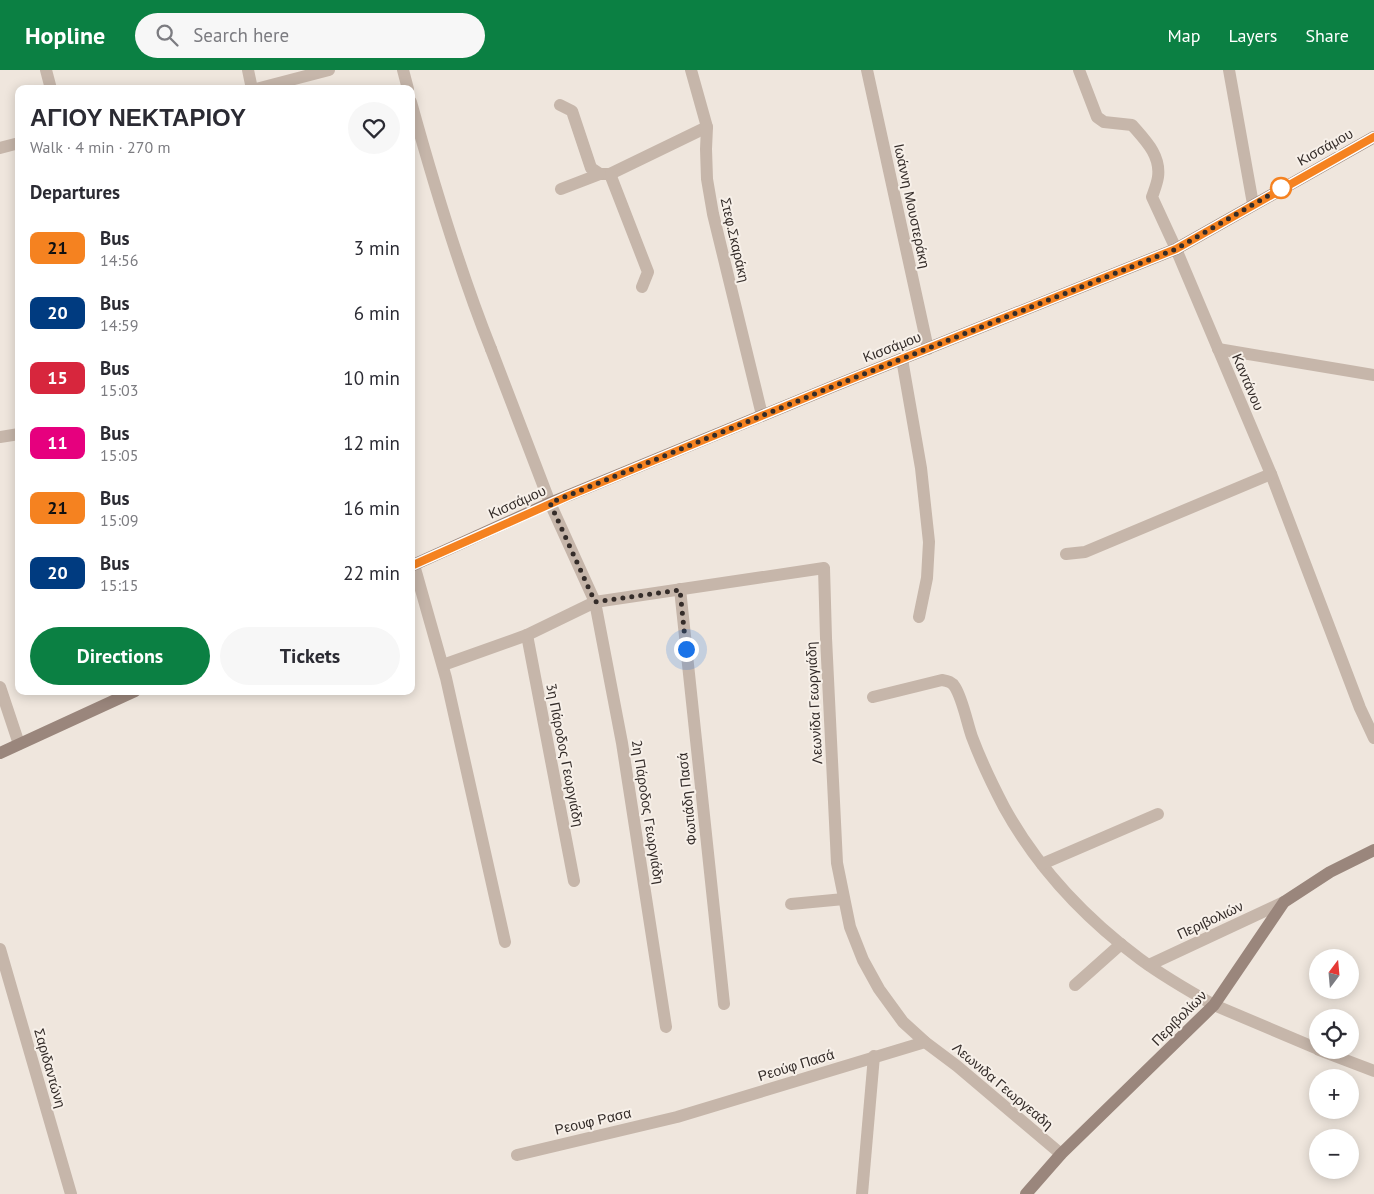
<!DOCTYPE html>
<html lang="en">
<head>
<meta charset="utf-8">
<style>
  body { margin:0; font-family:"PT Sans",sans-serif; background:#f7f7f7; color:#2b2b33; height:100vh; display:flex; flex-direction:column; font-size:19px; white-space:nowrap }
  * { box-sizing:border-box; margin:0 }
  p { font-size:16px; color:#7c7c81 }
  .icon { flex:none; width:28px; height:28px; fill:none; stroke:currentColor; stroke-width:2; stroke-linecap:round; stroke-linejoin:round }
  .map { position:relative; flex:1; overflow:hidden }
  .panel { position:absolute; left:15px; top:15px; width:400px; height:610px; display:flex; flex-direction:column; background:#fff; border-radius:10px; box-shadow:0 2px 12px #0003 }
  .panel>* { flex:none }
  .badge { padding:0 10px; border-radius:8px; font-size:18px; line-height:32px }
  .needle { width:32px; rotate:16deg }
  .buttons { position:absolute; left:1309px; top:879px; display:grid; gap:10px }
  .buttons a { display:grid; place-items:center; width:50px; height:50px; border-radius:50%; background:#fff; box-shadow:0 2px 12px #0003; font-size:25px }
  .you { position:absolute; width:25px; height:25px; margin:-12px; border:4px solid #fff; border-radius:50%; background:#1a73e8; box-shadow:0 0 0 8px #1a73e833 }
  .map>.badge { position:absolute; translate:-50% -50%; box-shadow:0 0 0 2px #fff }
  h2 { padding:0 15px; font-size:19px; line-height:45px }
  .round { display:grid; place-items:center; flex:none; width:52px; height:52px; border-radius:26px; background:#f7f7f7 }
  .head { display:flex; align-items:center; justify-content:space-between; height:85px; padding:0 15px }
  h1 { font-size:24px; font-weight:700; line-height:38px }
  .primary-button { display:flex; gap:10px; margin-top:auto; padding:10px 15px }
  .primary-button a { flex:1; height:58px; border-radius:30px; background:#0b8043; color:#fff; font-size:20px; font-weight:700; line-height:58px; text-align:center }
  .primary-button a+a { background:#f7f7f7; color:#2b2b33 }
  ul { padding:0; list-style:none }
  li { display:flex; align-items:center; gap:15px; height:65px; padding:0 15px }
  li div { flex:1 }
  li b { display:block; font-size:19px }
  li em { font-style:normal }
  li .badge { min-width:55px; font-weight:700; text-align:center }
  header { display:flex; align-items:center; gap:30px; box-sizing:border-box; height:70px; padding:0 25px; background:#0b8043; color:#fff }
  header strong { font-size:24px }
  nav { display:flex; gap:28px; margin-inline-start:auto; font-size:18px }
  .search { width:350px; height:45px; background:#f7f7f7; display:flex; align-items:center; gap:12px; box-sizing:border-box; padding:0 18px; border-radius:28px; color:#7c7c81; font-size:19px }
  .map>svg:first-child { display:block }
</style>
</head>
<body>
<header>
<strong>Hopline</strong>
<div class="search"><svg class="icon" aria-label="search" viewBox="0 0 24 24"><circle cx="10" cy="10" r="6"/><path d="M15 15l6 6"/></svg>Search here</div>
<nav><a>Map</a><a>Layers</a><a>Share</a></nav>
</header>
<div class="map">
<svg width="1374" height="1124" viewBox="0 0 1374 1124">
  <rect width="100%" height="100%" fill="#efe6dd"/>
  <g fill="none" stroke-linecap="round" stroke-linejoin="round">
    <g stroke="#c6b6aa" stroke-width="12">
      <polyline points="403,0 408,19"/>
      <path d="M411,32C434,115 459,199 491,279"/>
      <polyline points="560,35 572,41 591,98 600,104 610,104 707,57"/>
      <polyline points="610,104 648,202 642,217"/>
      <polyline points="561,119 600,104"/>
      <polyline points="902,289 921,398 929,472 927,508 919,547"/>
      <polyline points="414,495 446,608 505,872"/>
      <polyline points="680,519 724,934"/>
      <polyline points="527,565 574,811"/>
      <polyline points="443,595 527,565 595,532 622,673 666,957"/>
      <polyline points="791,834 844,829"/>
      <polyline points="1075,915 1121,874"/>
    </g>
    <g stroke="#c6b6aa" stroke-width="12">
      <polyline points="46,0 51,19"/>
      <polyline points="248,0 252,19"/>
      <polyline points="691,0 707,57 706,79 707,109 713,144 762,345"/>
      <polyline points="867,0 928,279"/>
      <path d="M1079,0L1097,47L1104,52L1132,55C1145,70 1161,85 1158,107C1157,114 1154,121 1152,127L1176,179L1271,404L1360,638L1374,668"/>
      <polyline points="1229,0 1253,134"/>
      <polyline points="256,19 329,0"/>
      <polyline points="0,78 19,73"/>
      <polyline points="491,279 550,433 595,532 824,498 826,568 837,793 850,857 863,890 879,919 903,952 925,972 957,996 1061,1084"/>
      <polyline points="1218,279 1374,305"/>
      <polyline points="0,367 19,364"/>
      <polyline points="1066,484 1085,482 1271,404"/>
      <polyline points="0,617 19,674"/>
      <path d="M873,627L942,610C948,611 952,612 955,617C963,630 967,653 972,667C981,691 992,714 1004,737C1037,797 1085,848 1140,889C1163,906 1189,921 1214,935"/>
      <polyline points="1042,794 1158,744"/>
      <polyline points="0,879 71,1124"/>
      <polyline points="1149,895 1284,832"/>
      <polyline points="517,1085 677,1047 925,972"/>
      <polyline points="862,1124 874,986"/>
    </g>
    <g stroke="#c6b6aa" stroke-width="12">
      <polyline points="1214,935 1318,979"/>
      <polyline points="1319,980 1374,1001"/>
    </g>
    <g stroke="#9a867c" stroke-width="12">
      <polyline points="411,496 550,433 834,316 1176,179 1374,67"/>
      <polyline points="0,683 135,621"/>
      <polyline points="1026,1124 1061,1084 1214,935 1284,832 1330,802 1374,780"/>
    </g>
  </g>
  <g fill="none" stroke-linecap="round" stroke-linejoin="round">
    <defs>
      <polyline id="line" points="411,496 568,426 834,316 1176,179 1374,67"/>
    </defs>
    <use href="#line" stroke="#fff" stroke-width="11"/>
    <use href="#line" stroke="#f58220" stroke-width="8"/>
    <polyline stroke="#342c29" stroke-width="5" stroke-dasharray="0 9" points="686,579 680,520 595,532 550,433 834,316 1176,179 1287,115 1281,118"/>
  </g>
  <circle fill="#fff" stroke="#f58220" stroke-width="2.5" cx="1281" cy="118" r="10"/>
  <g text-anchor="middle" stroke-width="4" stroke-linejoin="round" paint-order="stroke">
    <g font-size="14" fill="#342c29" stroke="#f7f0e9">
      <text transform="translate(1325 77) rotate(-29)" y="5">Κισσάμου</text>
      <text transform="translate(912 136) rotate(78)" y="5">Ιωάννη Μουστεράκη</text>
      <text transform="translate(735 170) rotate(77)" y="5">Στεφ.Σκαράκη</text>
      <text transform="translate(892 277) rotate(-21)" y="5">Κισσάμου</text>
      <text transform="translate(1248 312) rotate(67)" y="5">Καντάνου</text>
      <text transform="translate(517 432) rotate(-24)" y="5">Κισσάμου</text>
      <text transform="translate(814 633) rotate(-93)" y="5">Λεωνίδα Γεωργιάδη</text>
      <text transform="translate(565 685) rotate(79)" y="5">3η Πάροδος Γεωργιάδη</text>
      <text transform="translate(687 729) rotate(-96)" y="5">Φωτιάδη Πασά</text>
      <text transform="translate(648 742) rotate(81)" y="5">2η Πάροδος Γεωργιάδη</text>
      <text transform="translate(1210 850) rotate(-25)" y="5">Περιβολιών</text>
      <text transform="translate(1179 948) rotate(-45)" y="5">Περιβολίων</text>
      <text transform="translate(796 995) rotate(-17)" y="5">Ρεούφ Πασά</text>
      <text transform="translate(50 998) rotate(74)" y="5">Σαριδαντώνη</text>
      <text transform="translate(1003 1016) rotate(40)" y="5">Λεωνιδα Γεωργεαδη</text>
      <text transform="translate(593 1051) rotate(-13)" y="5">Ρεουφ Ρασα</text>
    </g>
  </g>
</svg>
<div class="buttons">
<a><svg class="needle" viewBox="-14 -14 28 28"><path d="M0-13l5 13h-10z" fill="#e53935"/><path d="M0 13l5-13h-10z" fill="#7c7c81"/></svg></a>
<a><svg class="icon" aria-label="locate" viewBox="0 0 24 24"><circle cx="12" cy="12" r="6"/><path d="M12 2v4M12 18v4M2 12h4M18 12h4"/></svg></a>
<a>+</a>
<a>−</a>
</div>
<div class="you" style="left:686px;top:579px"></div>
<section class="panel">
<div class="head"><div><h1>ΑΓΙΟΥ ΝΕΚΤΑΡΙΟΥ</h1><p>Walk · 4 min · 270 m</p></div><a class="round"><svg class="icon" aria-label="heart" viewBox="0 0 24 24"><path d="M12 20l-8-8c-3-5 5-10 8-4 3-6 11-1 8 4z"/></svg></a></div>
<h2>Departures</h2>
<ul>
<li><span class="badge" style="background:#f58220;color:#111">21</span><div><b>Bus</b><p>14:56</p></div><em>3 min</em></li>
<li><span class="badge" style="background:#003b80;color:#fff">20</span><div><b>Bus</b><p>14:59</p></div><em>6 min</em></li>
<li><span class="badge" style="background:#d7263d;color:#fff">15</span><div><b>Bus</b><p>15:03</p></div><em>10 min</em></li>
<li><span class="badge" style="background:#e6007e;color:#fff">11</span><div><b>Bus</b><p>15:05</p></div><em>12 min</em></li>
<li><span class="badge" style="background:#f58220;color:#111">21</span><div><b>Bus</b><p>15:09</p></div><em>16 min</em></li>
<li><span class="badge" style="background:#003b80;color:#fff">20</span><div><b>Bus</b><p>15:15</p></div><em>22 min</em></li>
</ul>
<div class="primary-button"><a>Directions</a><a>Tickets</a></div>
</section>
</div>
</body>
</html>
